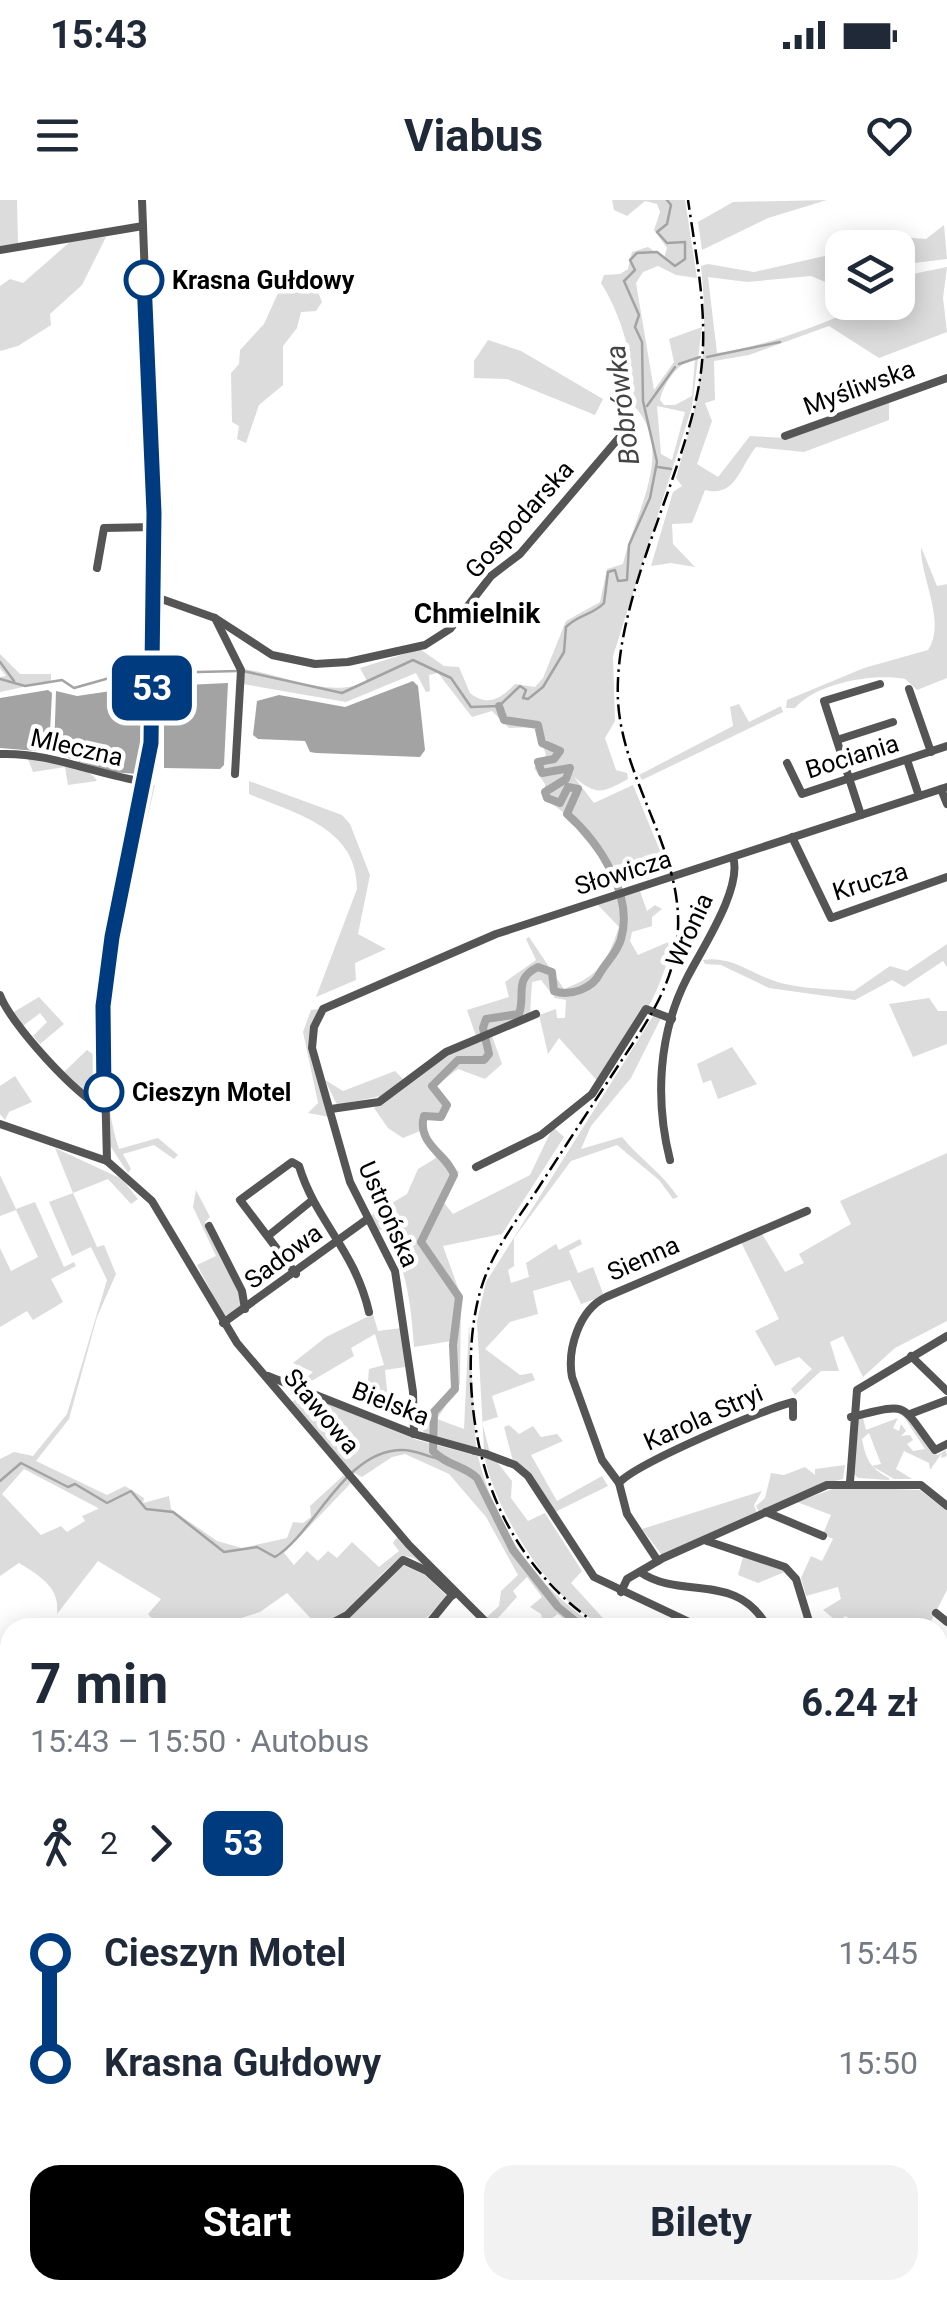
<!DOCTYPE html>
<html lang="pl">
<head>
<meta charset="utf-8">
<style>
  body { margin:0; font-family:Roboto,sans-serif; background:#f2f2f3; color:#1f2937; height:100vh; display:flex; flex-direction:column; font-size:38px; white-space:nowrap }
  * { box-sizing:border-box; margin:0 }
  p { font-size:32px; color:#747a83 }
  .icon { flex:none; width:55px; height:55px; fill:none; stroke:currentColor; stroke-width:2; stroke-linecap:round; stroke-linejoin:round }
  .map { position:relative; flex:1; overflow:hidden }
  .side { position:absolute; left:0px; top:1418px; width:948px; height:682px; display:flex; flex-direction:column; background:#fff; border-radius:30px 30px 0 0; box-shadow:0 5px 25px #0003 }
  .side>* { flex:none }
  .badge { padding:0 20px; border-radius:15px; font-size:35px; line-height:65px }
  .buttons { position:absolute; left:825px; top:30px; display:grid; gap:20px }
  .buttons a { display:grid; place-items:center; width:90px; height:90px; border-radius:20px; background:#fff; box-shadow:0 5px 25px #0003; font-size:50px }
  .map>.badge { position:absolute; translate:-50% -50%; box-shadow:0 0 0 5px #fff }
  .legs { display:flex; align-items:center; gap:15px; height:110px; padding:0 30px; font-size:32px }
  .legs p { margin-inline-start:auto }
  .headline { display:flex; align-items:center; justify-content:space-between; height:170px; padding:0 30px }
  h1 { font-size:55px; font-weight:700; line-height:75px }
  .primary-button { display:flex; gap:20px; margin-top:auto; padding:20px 30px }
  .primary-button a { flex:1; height:115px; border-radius:30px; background:#000; color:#fff; font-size:40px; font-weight:700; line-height:115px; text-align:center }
  .primary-button a+a { background:#f2f2f3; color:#1f2937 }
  ul { padding:0 30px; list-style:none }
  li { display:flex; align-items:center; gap:35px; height:110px; font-size:38px }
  li i { display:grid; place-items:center; width:15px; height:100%; margin:0 12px; background:currentColor }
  li i::after { content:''; width:25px; height:25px; margin:-12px; border:8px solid; border-radius:50%; background:#fff }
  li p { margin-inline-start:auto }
  li:first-child i { background:linear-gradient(#0000 50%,currentColor 0) }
  li:last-child i { background:linear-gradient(currentColor 50%,#0000 0) }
  .status { display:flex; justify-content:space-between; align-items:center; height:70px; padding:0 50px; background:#fff; direction:ltr }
  .status svg { height:28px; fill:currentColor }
  header { display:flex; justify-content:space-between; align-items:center; height:130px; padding:0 30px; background:#fff; font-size:45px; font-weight:700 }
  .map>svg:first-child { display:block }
</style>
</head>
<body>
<div class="status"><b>15:43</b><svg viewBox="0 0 49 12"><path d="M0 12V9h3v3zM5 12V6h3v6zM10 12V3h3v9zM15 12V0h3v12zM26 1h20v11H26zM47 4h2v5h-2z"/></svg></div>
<header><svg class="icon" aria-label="menu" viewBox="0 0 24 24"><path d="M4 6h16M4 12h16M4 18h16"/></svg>Viabus<svg class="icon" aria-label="heart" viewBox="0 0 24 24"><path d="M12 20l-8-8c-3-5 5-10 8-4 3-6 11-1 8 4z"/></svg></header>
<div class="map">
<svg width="947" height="2099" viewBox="0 0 947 2099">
  <rect width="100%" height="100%" fill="#fff"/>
  <g fill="#dcdcdc" fill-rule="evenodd">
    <polygon points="0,0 17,0 18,43 0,46"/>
    <path d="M612,0H685L697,78L676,75L658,66L643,72L636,83L654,190L674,162L669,139L702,127L692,207L613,456L615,521L605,538L616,570L627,573L628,579C601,594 596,595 574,577L594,603L633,585L663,658L651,678C623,685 613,667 601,646L593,649L563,612L544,598L545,584L534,568L546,555L537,527L509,528L492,511L472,517L438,473L429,475L430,491L426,492L416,473L346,502L243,484V469C283,474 330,500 367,481L360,468L420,449L444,466L459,467L470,493C487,507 501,499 515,484L535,487L543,478L566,421L600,402L607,369L623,364C634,314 677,250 633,205C636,165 622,116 601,83L604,75L620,74L628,69L632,52L648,47L664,58L667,48L654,30L660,12L657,4L645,1L627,16L614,10ZM695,159L692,196L675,205H664L660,200C664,183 677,163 695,159ZM657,206L685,212L672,260L661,254Z"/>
    <polygon points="827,0 768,18 702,50 698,22 733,2"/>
    <polygon points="944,25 947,59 898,65 898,48 874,47 889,36 926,39"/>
    <polygon points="106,37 82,85 50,114 51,125 18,146 0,151 0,86 10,79 23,83 71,41"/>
    <path d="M842,52V89L811,76L747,82L708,77L717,153C765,146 812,128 857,109L853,103L863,108L870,103L898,102V77L947,67L943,98L947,132L879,158L829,126L749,155L714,161L715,200L705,203L712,221L697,264L718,277L750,236L787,238L889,201V220L804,252L756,247C740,266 736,298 705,290L692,323L672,324L673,344L695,367L671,363L651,366L673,292L682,286L676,278C699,200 710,148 701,66L708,64L754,72Z"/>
    <polygon points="302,85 317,90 322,102 316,111 301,112 297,128 283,146 283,185 259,205 246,243 237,239 239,226 232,222 231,173 239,164 240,150 264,124 278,93"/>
    <polygon points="488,140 521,151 603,199 595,215 507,179 474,178 474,161"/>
    <path d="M921,347L937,386L947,384V478L917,490L905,479C873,473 817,483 795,508H786L787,500L864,468L928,450C947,423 920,377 921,347Z"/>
    <polygon points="0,454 20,474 51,474 51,481 0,492 0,477 6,476 0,468"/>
    <polygon points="739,504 749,522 781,506 783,512 642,580 639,575 733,526 730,507"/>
    <path d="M28,559C49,561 87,563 97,581L68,585L65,567L33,572Z"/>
    <path d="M249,581L342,615L350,624L370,675L358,734L386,749L355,763L356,780L316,797L357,689C357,627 295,614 249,594Z"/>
    <polygon points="135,584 143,587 108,740 100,826 101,905 64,872 87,850 94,855 96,775"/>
    <path d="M148,585H155C132,686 85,851 119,949L158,938L178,955L174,959L154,945L123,954L131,969L128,973L109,944L105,806L114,739Z"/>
    <path d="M640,691L647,711L655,705L662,709L652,717V726L632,732L630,741L638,755L673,740C661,796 632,837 601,885L559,838L548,854L539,815L556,809L557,818H565L566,800L555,798L541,780L532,782L530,814L476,836L467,810L509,797L505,782L536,760L526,739L529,737L564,789C599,776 607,762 619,727L596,703Z"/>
    <path d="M947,744V767L943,761L904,787L892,780L855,800L769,788L721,765L705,764L703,760C733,755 753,776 781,783C804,789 830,789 854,791L890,766L907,771Z"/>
    <polygon points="39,797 64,824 40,844 33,836 47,822 40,813 23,826 12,813"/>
    <polygon points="929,798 938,811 947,811 947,844 913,857 889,804"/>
    <polygon points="318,809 311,828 330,917 308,913 318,903 303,832 311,810"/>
    <path d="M655,813L661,818L631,878L591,926L581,949L622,937C640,959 662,973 678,997L673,999L659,980L617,945L571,961L514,1038V1066L508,1070L511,1083L529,1077L526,1063L556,1044L559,1050L580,1039L582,1044L569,1051L578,1073L593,1067L604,1096L581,1104L570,1080L533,1091L538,1114L510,1122L485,1149L520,1175L532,1173L535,1180L492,1196L498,1217L482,1222L490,1253L484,1250L477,1121L486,1082Z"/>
    <path d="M492,836L502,864L485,879L458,869L434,887L450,904L439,921L430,918L424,923L436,951L459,972L444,1003L453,1014L530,975L553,927L564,937L502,1034L443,1046L461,1096L460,1184L437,1219L464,1229L469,1123L476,1248L424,1233L418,1215L430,1210L453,1187L452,1141L414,1147C411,1106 407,1064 383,1029L377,1031L369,1017L407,994L418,969L436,958L420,931L403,938L388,928L374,908L440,858Z"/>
    <polygon points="732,847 757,884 718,899 711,880 703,883 697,864"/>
    <polygon points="395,871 403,879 381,896 337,905 325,880 343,891"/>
    <polygon points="15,876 32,902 9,912 5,920 0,914 0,886"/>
    <path d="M55,948L122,979L138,999L131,1004L108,979L73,993L97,1047L104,1045L116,1074L97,1117L69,1219L36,1261L107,1295L125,1286L144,1298L143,1303L169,1296L171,1309L217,1341L242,1348L287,1338L293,1322L303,1323L311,1317L310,1306L344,1275L351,1283L284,1353L294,1365L307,1351L318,1361L328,1351L337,1358L352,1342L379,1367L399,1351L393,1343L398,1336L436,1376L414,1358L405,1356C369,1376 350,1427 304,1427L315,1423L287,1393L260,1412L235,1420L234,1427L160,1428L148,1414L161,1399L98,1361L57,1414C60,1387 40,1376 19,1363L0,1376V1259L14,1252L33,1256L67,1214L107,1080L91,1047L72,1056L49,1002L73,993ZM24,1269L98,1308V1309L82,1316L85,1321L67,1332L61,1326L41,1335L2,1294Z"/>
    <polygon points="947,953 947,1121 895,1148 863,1177 843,1136 830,1142 839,1171 821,1171 795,1195 791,1189 812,1169 799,1157 775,1166 755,1131 779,1119 741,1042 761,1032 785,1072 804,1063 799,1054 851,1024 840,1001"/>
    <polygon points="0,975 16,1009 35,1002 64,1067 74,1062 76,1066 51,1079 63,1102 33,1120 27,1111 0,1127 0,1048 11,1071 38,1057 16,1010 0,1016"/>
    <polygon points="196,990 210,1017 205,1022 240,1091 243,1108 224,1116 197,1065 216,1056 193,1007"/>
    <polygon points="373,1114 378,1131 401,1128 405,1167 385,1170 388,1200 367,1192 369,1169 384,1165 375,1134 351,1148 354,1156 303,1186 299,1184 313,1172 293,1163 326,1137"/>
    <path d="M304,1194L417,1240L478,1256C494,1326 537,1389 598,1427H573L558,1414L543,1424L541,1414L530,1407L542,1397L527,1377L513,1391L517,1397L496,1420L486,1418L499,1406L501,1391L518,1375L486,1317L449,1274L405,1254L392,1257L362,1277L352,1272L292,1202Z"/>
    <path d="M891,1209H900L931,1252L938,1255L946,1250L947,1256L941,1258L942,1253L930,1270L929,1263L904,1251L896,1269L912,1279H894L872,1266L881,1264L869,1233L862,1239C866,1260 870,1268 889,1278V1280L858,1278L854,1274L858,1217L863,1218L866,1230L898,1218L893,1228L899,1231L901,1224L906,1231L901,1236L910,1235L913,1240L907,1244L913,1251L925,1249L904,1217Z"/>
    <polygon points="509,1225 519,1234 533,1226 541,1237 557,1234 563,1241 531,1255 557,1301 602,1276 608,1286 553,1313 533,1277 513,1261 504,1227"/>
    <path d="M485,1258L497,1262L512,1281L511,1298L528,1321L545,1313L582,1371L571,1383L602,1417L619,1427C563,1427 493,1307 485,1258Z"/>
    <polygon points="845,1265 843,1279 818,1285 759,1312 756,1306 765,1298 771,1273 784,1275 805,1267 815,1275 815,1269"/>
    <polygon points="838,1287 920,1290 947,1311 947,1390 928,1427 865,1427 845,1416 839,1423 823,1410 841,1399 838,1387 806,1396 801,1378 811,1356 822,1361 833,1339 823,1334 831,1315 797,1302"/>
    <polygon points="762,1291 754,1305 757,1313 662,1355 642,1329"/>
    <polygon points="743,1357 787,1371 758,1383 738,1375"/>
    <polygon points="403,1365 425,1375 448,1397 417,1427 330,1428"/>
    <polygon points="10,1772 10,1874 0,1883 0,1781"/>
    <polygon points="0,1972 10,1983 10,2090 24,2090 27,2099 0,2099"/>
    <polygon points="236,2090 334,2090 325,2099 221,2099"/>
  </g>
  <g fill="#a3a3a3">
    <polygon points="413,481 418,486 425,550 420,557 316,553 310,552 305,541 258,539 253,535 257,501 279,495 345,507"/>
    <polygon points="228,483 224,565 220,569 164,568 164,486"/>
    <polygon points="145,486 145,535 138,574 110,572 54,553 56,491 77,496"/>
    <polygon points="48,490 52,493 49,552 0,548 0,498"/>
  </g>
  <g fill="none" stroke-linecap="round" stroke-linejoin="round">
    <g stroke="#a3a3a3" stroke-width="2.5">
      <polyline points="707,157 780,142"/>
      <polyline points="679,164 700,157"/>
      <polyline points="647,206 675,167"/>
      <polyline points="658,267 671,269"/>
      <polyline points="0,462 14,481"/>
      <path d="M243,471L342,493L413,460L451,478L471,507L499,506L520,486L526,490L523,498L528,499L543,487L564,452L566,427C579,414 593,415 604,403L608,372L615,370L618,381L627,380L629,345L650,298L657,262L643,201L642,142L635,127L639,115L624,81L635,70L630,60L637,53L657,52L675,66L685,59V42L667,43L657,32L667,24L671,5L667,0"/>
      <polyline points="156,473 239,471"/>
      <polyline points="0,479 25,486 62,480 74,488 113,477 148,474"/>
      <path d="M0,1281L21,1263L68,1287L75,1284L107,1303L131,1291L146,1309L173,1312L224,1352L257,1347L275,1357C315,1333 344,1250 402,1250C416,1250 428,1257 440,1259"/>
      <polyline points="940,1908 947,1897"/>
      <polyline points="0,2047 10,2065"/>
      <polyline points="847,2090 848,2099"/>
    </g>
    <g stroke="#a3a3a3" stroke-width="8">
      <path d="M499,506L504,520L538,525L542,543L560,551L554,559L538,562L542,573L570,568L566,579L545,592L547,598L560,603L568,587L578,589L567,614C599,642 634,695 621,739C617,753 607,761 600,773C593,788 571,797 554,791L552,772L538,767C513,779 526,794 519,814L486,819L483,828L489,854L484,860H458L432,886L447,905L441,917L424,916C416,944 448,955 454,975L421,1042L459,1097L453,1145L455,1189L434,1212L433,1251C447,1266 464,1265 477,1278L513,1350L558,1407L584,1428"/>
      <polyline points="938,1786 947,1792"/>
    </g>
    <g stroke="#555" stroke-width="8">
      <polyline points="0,50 143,26"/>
      <polyline points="785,236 947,178"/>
      <polyline points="97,368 104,328 154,327"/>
      <polyline points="153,396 215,418 241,470 235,574"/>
      <polyline points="215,418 272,455 315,464 348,462 425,445 450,429 491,376 520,354 629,226"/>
      <polyline points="909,489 931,552"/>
      <polyline points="837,540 893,522"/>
      <path d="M0,554C51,552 96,575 146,582"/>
      <polyline points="907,560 919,596"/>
      <polyline points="787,563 802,594 947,546"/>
      <polyline points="941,589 947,604"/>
      <polyline points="861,615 824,501 880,484"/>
      <polyline points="792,637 831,718 947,677"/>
      <path d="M0,795C9,822 78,898 104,909"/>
      <polyline points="331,909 379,902 446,852 536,814"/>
      <polyline points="0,924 107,961 152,1001 237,1143 409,1345 492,1428"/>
      <path d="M670,960C655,901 658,834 687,778C701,750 743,688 733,657"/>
      <polyline points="107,961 103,806 111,737 143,598 151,543 154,313 142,0"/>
      <polyline points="476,967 541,935 592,894 646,809 672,819"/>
      <polyline points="209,1026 242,1091 245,1109"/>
      <polyline points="268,1036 310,1002"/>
      <path d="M296,1074L240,1000L292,962L299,966C316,1022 354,1048 369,1112"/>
      <polyline points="223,1123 366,1020"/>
      <polyline points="911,1156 947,1191"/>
      <polyline points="268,1176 414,1234 475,1251"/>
      <polyline points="910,1214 947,1200"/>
      <path d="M851,1217C911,1203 898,1201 935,1250L947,1244"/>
      <polyline points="414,1234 413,1192 395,1071 350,982 312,848 314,827 323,809 496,734 947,587"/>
      <polyline points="486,1254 515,1265 528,1276 594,1377 702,1428"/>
      <polyline points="850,1282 857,1190 947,1136"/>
      <path d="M619,1283C635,1264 766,1208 793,1202V1217"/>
      <polyline points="766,1312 823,1336"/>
      <polyline points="707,1341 785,1367 796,1379 811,1428"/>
      <path d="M658,1361L627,1314L619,1283L602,1260L572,1177C567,1149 579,1110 606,1097L807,1011"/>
      <path d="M640,1372C682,1401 737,1370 768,1428"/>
      <polyline points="621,1392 627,1379 663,1358 827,1285 921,1285 947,1306"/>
      <polyline points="936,1413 947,1422"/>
      <polyline points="323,1428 347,1415 403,1360 427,1371 453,1395"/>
      <polyline points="425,1428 452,1395"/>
      <polyline points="938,1471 947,1466"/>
      <polyline points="938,1573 947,1569"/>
      <polyline points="938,1676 947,1679"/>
      <polyline points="0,1692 10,1683"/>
      <polyline points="938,1724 947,1715"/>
      <polyline points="938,1750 947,1759"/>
      <polyline points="938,1848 947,1855"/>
      <polyline points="0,1890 10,1889"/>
      <polyline points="938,1912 947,1920"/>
      <polyline points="938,2010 947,1997"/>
      <polyline points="206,2090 210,2099"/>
      <polyline points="449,2090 458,2099"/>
      <polyline points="575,2090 580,2095 576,2099"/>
      <polyline points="913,2090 919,2099"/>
      <polyline points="139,2099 143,2090"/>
      <polyline points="407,2099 416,2090"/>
      <polyline points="501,2099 510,2090"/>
      <polyline points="650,2099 661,2090"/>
      <polyline points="753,2099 761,2090"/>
      <polyline points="802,2099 807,2090"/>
      <polyline points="876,2099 882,2090"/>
    </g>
    <g stroke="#000" stroke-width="2.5" stroke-dasharray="15 5 2.5 5" stroke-linecap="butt">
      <path d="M603,1428C546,1392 503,1333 485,1269C468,1212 464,1132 485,1077C497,1045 519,1017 537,990C564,948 591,907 618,866C642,829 669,793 676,748C691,660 623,587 618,501C613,401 681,285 699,185C710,123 697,62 688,0"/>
      <polyline points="938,1761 947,1769"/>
    </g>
    <polyline stroke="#555" stroke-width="8" points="475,1251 486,1254"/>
  </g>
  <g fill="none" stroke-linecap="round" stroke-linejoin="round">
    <defs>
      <polyline id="line-1" points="104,892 103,806 112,737 151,543 154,313 144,80"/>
    </defs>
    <use href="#line-1" stroke="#fff" stroke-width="22"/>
    <use href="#line-1" stroke="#003b80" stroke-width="15"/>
  </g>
  <g fill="#fff" stroke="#003b80" stroke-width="5">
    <circle cx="144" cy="80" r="18"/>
    <circle cx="104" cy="892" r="18"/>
  </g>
  <g text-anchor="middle" stroke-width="9" stroke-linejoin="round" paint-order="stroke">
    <g font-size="25" font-weight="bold" fill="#000" stroke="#fff" text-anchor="start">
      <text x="172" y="89">Krasna Gułdowy</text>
      <text x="132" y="901">Cieszyn Motel</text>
    </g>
    <g font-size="25" fill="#000" stroke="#fff">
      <text transform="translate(859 187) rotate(-20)" y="9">Myśliwska</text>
      <text transform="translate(519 319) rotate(-48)" y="9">Gospodarska</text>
      <text transform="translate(77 547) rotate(13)" y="9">Mleczna</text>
      <text transform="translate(852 556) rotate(-17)" y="9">Bociania</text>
      <text transform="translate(623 672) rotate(-17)" y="9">Słowicza</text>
      <text transform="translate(870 681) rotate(-17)" y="9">Krucza</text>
      <text transform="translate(689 730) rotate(-65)" y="9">Wronia</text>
      <text transform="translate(389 1014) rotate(66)" y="9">Ustrońska</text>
      <text transform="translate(283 1056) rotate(-37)" y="9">Sadowa</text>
      <text transform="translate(643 1058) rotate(-24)" y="9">Sienna</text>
      <text transform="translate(391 1203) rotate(21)" y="9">Bielska</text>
      <text transform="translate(322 1211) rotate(50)" y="9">Stawowa</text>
      <text transform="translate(703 1217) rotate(-24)" y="9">Karola Stryi</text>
    </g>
    <g font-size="28" font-style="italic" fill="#444" stroke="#fff">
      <text transform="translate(622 205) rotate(-97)" y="10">Bobrówka</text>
    </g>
    <g font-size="28" font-weight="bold" fill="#000" stroke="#fff">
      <text x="477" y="423">Chmielnik</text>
    </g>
  </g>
</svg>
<div class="buttons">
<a><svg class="icon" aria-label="layers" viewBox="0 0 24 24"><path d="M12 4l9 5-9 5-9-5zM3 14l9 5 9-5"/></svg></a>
</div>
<b class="badge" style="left:152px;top:488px;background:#003b80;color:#fff">53</b>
<section class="side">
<div class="headline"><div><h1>7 min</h1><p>15:43 – 15:50 · Autobus</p></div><b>6.24 zł</b></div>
<div class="legs"><svg class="icon" aria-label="walk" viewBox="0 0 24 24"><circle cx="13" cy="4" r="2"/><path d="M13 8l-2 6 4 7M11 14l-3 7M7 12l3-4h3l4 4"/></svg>2<svg class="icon" aria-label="forward" viewBox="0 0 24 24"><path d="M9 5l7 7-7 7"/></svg><b class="badge" style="background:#003b80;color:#fff">53</b></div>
<ul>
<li><i style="color:#003b80"></i><b>Cieszyn Motel</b><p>15:45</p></li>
<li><i style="color:#003b80"></i><b>Krasna Gułdowy</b><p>15:50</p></li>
</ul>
<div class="primary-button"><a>Start</a><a>Bilety</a></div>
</section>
</div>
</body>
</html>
